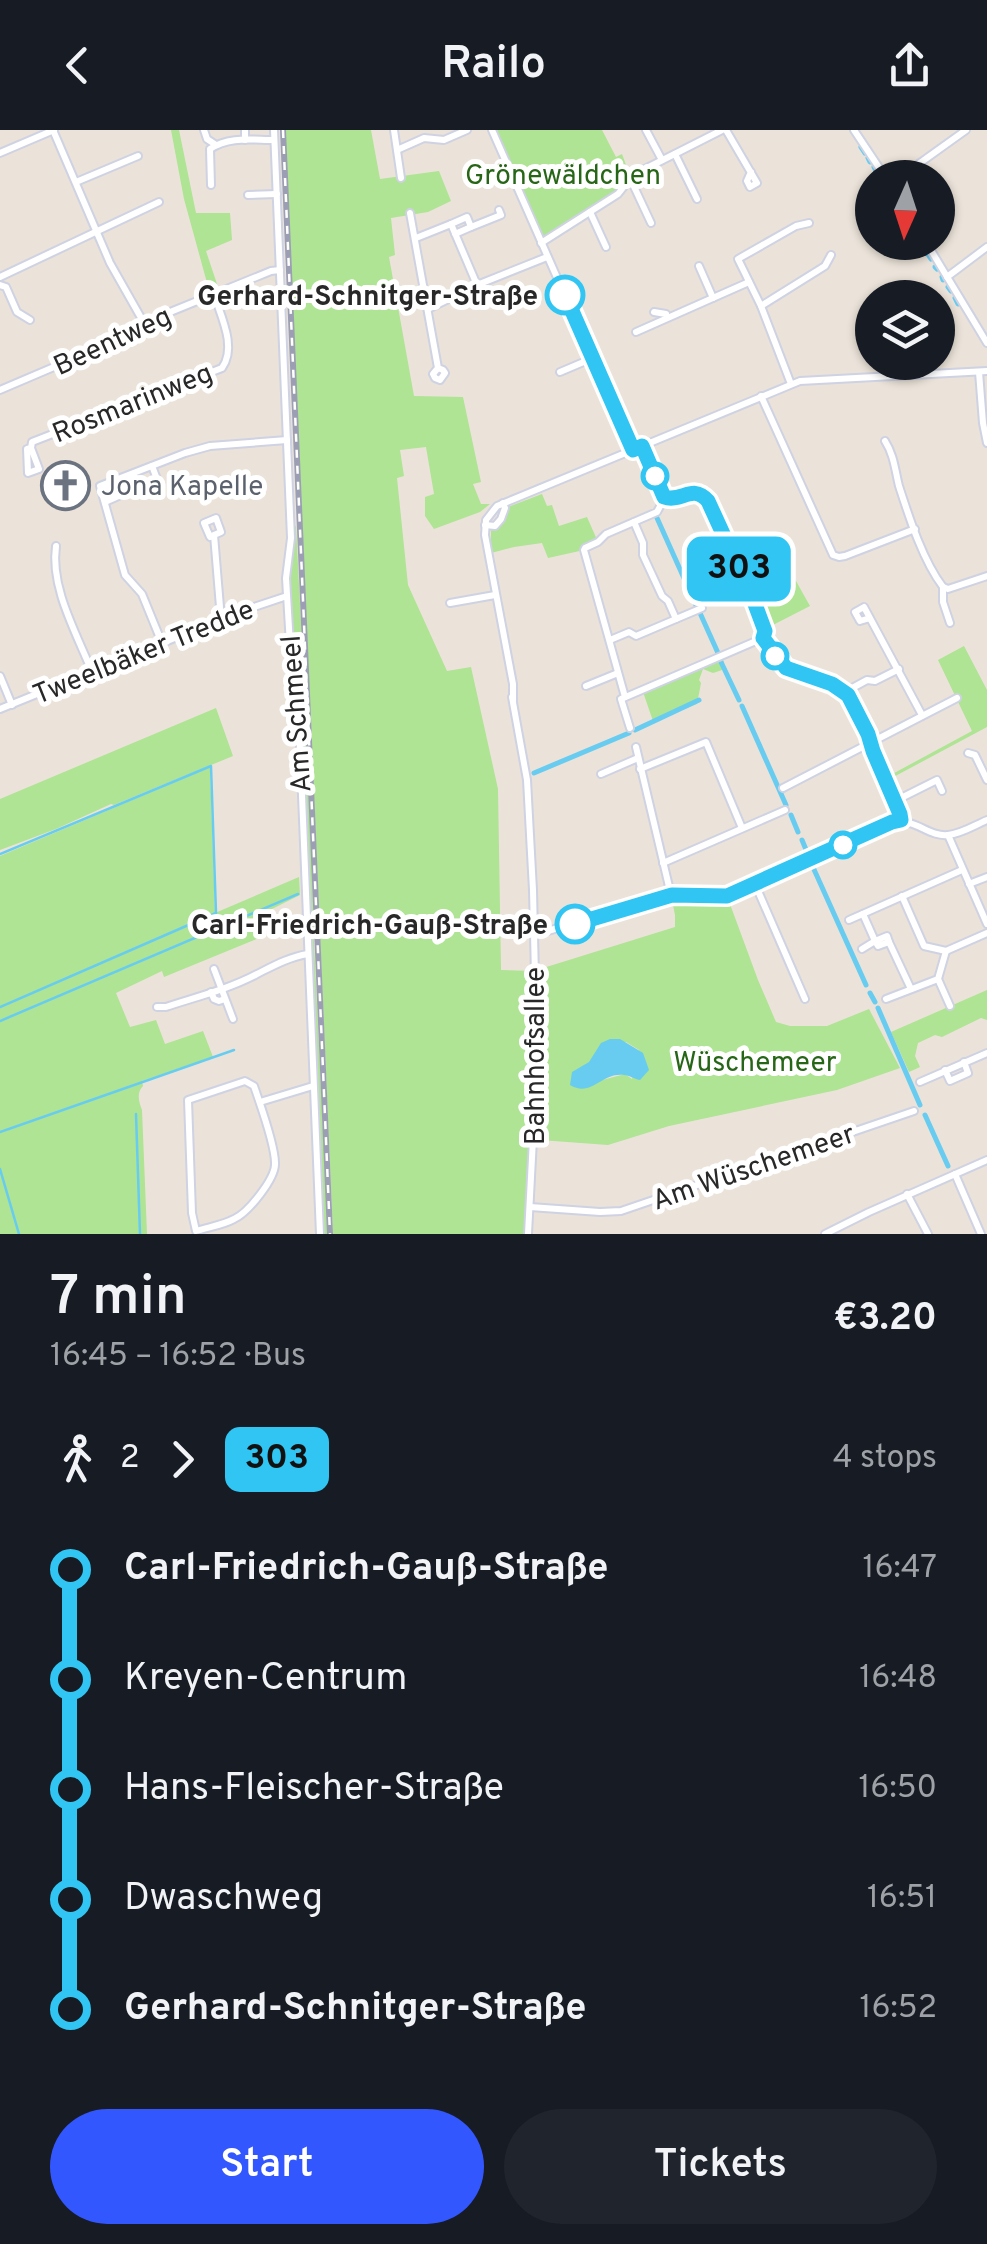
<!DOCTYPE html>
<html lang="en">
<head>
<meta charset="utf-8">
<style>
  body { margin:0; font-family:Overpass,sans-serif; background:#20242c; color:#f1f3f6; height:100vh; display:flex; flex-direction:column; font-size:38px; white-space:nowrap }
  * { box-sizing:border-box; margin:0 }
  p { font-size:32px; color:#9ea1a6 }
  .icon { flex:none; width:55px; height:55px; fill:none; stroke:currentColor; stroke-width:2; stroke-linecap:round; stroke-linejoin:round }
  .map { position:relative; height:1104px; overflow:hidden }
  .sheet { display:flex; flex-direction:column; background:#171b24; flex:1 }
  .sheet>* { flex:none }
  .badge { padding:0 20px; border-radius:15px; font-size:35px; line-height:65px }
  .needle { width:65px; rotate:183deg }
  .controls { position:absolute; left:855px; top:30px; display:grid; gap:20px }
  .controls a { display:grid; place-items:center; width:100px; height:100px; border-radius:50%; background:#171b24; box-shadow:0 2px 8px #0004; font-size:50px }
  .map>.badge { position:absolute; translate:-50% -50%; box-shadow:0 0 0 5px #fff }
  .legs { display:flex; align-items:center; gap:15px; height:110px; padding:0 50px; font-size:32px }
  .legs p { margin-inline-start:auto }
  .headline { display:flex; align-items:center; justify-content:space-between; height:170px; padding:0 50px }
  h1 { font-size:55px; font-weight:600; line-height:75px }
  .cta { display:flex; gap:20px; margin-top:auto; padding:20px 50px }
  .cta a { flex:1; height:115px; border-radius:60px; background:#3357fe; color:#fff; font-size:40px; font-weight:600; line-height:115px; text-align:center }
  .cta a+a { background:#20242c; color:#f1f3f6 }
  ul { padding:0 50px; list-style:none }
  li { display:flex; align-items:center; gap:35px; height:110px; font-size:38px }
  li i { display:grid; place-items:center; width:15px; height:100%; margin:0 12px; background:currentColor }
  li i::after { content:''; width:25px; height:25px; margin:-12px; border:8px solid; border-radius:50%; background:#171b24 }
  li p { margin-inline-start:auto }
  li:first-child i { background:linear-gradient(#0000 50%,currentColor 0) }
  li:last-child i { background:linear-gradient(currentColor 50%,#0000 0) }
  header { display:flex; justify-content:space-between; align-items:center; height:130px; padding:0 50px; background:#171b24; font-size:45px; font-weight:600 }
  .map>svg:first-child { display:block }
</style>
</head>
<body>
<header><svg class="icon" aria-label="back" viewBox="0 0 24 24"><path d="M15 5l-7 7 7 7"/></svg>Railo<svg class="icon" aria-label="share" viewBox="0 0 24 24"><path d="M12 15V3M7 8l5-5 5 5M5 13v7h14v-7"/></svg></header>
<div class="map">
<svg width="987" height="1104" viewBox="0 0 987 1104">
  <rect width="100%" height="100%" fill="#ebe3d9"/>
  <g fill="#aee493" fill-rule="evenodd">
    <polygon points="171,0 179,0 196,83 230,83 232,110 206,121 218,157 209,160 184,69"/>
    <polygon points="285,0 371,0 380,49 439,41 451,71 428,82 391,88 395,125 389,127 414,266 463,267 481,352 473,354 481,374 490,374 480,382 434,399 425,386 425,367 434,364 426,317 400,320 404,346 397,348 408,455 447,541 471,537 498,659 501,840 532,841 534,975 527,1087 524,1088 525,1104 333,1104"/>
    <polygon points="493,0 602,0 616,27 622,24 629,43 615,62 542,110"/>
    <polygon points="542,364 547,376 552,375 559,396 587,387 598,412 584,420 548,428 542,413 514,417 491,423 491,401 503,390 508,377"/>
    <polygon points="296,396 312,707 313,792 328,1104 322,1104 308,760 310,759 310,746 307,746 289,445 293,421 292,397"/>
    <polygon points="787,435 810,476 769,497 750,453"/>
    <polygon points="964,516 987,560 987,597 886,651 885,648 972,601 938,530"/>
    <polygon points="723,528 725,539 713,543 703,539 699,550 701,553 697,574 653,591 642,559"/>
    <polygon points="216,578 233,626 114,675 111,674 56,699 0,720 0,669"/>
    <path d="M210,637L215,783L299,747L300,765L256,787L259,808L164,847L162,841L116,863L130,897L156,890L165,914L203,901L213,927L142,951L143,956C136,963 139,972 142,980L147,1104H0V726Z"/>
    <path d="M671,765L727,766L758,850L776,892L790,896H827L869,879L900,938L837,960L669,996L608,1015L540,1010L543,916L540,839L675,797V785ZM626,912L639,920L632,949L625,944L595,952L572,943Z"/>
    <polygon points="987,860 987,890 981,888 942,907 935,905 918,913 915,926 920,937 909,942 891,902"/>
  </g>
  <path fill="#68ccf1" d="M610,909H620L643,923L649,940L640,950C634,949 629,945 624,945C601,942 592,968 570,955L572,942L589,932L601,913Z"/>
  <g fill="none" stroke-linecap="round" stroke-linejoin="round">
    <g stroke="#68ccf1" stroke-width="2.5">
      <polyline points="0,724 211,636 216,783 0,877"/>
      <polyline points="0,891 298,764"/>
      <polyline points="136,984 140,1104"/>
      <polyline points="0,1002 234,920"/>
      <polyline points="0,1039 19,1104"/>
    </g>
    <g stroke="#68ccf1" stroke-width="5">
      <polyline points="861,17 865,23"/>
      <polyline points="868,28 870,32"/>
      <polyline points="874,37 878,44"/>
      <polyline points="920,112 931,129"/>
      <polyline points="935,137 937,139"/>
      <polyline points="942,147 943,150"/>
      <polyline points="948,157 951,161"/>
      <polyline points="955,168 958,174"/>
      <polyline points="657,388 696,475"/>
      <polyline points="700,483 718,523"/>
      <polyline points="721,532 739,570"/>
      <polyline points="742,576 786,675"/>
      <polyline points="635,600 699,570"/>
      <polyline points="534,643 629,603"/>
      <polyline points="791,685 798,702"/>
      <polyline points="802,710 807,722"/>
      <polyline points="812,735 866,855"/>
      <polyline points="870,863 875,872"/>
      <polyline points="878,878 920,975"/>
      <polyline points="925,985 948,1036"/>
    </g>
    <defs>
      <g id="minor">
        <polyline points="53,0 110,133 144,193"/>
        <polyline points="204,0 207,9 216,15"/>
        <polyline points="245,0 245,10"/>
        <polyline points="274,0 291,408 286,448 290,515 296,536 298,568 320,1104"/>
        <polyline points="394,0 401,48"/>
        <polyline points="492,0 633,320"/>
        <polyline points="646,0 662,30"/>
        <polyline points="726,0 757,53 750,57 747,51 751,42"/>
        <polyline points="854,0 886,48"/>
        <polyline points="397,20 424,8 444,10 467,0"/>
        <polyline points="0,23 54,0"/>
        <polyline points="675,24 697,69"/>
        <polyline points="630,48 651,93"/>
        <polyline points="899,48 966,0"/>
        <polyline points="76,52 138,26"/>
        <path d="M211,55L210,19C229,6 252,10 274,10"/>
        <polyline points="248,65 277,64"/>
        <polyline points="590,82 606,117"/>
        <polyline points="410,83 438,238 443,240 445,243 440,250 435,248 433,244 438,238"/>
        <polyline points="471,97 501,85 499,80"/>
        <polyline points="455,104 471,97 467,87 451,94 477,155"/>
        <polyline points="416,108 451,94"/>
        <polyline points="926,112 987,213"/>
        <polyline points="541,113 618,64 633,45 722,0"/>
        <polyline points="699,136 713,168"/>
        <polyline points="0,147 159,72"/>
        <polyline points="947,147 987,117"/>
        <polyline points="0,155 6,157 17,182 30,190"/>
        <polyline points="761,176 825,136 831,125"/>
        <polyline points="428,179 477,155 547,127"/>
        <polyline points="654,182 666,184"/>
        <polyline points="636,202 749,152"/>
        <polyline points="560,242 593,228"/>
        <polyline points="979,242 983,293 987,313"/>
        <polyline points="791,254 761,176 738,129 796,96 809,93"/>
        <polyline points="0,260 136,202 144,193 153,189 271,141 280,140"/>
        <polyline points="761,266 833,425 839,427 845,426 915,399"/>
        <path d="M885,311C894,325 895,340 899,356C909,387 923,431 943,457L948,459L987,446"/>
        <polyline points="643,316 665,367 671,369 698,363 708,371 746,452"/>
        <path d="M31,318L39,339L28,343L27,319L31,318L32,312L222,238C237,217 221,187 214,164"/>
        <polyline points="105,372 157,349 152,336"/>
        <polyline points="634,392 643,413 643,425 662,466 668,471 676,489 702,478"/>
        <polyline points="485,395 495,396 501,389 505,378 503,373"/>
        <polyline points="214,405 210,407 204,393 216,388 221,402 214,405 221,489"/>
        <path d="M56,416C50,458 77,504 92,542"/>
        <polyline points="739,442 737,454 742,455 746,452"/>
        <polyline points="943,457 943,472 950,493"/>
        <polyline points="450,473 495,465"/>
        <polyline points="870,488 860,491 855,482 864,477 922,585"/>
        <polyline points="763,495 765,501 763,508 786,538 832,554 848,565 868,604 873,621 900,684 901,691"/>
        <polyline points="610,510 629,502 636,506 676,489"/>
        <polyline points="162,513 142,464 125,445 100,356 185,323 210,316 287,310"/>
        <polyline points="0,546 12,575"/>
        <polyline points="586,556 618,543"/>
        <polyline points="845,562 867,550 875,551 899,539"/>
        <polyline points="512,567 527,650 533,760 537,933 528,1104"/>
        <polyline points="625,567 584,420 585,418 598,412 606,404 657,382 665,367"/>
        <polyline points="513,570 513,554 485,405 486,390 497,376 800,251 987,241"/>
        <polyline points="0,579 236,483 287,466"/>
        <polyline points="630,598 621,569 763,508"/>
        <polyline points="636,617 671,765"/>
        <polyline points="968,623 975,625 987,650"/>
        <polyline points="640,639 706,612 742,698"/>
        <polyline points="601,644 638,628"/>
        <polyline points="783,658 957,568"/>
        <polyline points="895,671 937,650 942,661"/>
        <polyline points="948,705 987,794"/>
        <polyline points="663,733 785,680"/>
        <polyline points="755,754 805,869"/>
        <polyline points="969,754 987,747"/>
        <polyline points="902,766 924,816 946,821"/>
        <polyline points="849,790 962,740"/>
        <path d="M534,805L671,765L727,766L892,692C916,688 928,707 948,705C961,704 975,695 987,690"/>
        <polygon points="887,806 889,812 878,816 875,811"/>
        <polyline points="889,812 911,859"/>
        <polyline points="862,819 875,811 863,784"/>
        <polyline points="946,821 987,803"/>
        <polyline points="214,839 233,889"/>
        <polyline points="938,849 950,876"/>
        <polyline points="211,862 214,869 219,871 225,869"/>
        <polyline points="886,869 938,849 946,821"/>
        <path d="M157,877H166C196,867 229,859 257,844C273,836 289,827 308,824"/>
        <polyline points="945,940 950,951 968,943 964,932"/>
        <path d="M245,951L254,956C260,974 275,1014 275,1033C276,1048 248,1083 234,1089C223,1095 209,1097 196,1101L192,1083L188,970Z"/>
        <polyline points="920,952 987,923"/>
        <polyline points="260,972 313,956"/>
        <polyline points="955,1044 981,1104"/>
        <polyline points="907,1064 928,1104"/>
        <polyline points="530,1077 600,1082 621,1081 914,981"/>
        <polyline points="825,1104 869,1082 987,1030"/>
      </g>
    </defs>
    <use href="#minor" stroke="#ced2e2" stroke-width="10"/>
    <use href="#minor" stroke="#fff" stroke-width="6"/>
    <defs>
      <polyline id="rail" points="283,0 330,1104"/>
    </defs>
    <use href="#rail" stroke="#9c9fb3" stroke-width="6"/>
    <use href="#rail" stroke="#fff" stroke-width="2.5" stroke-dasharray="8" stroke-linecap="butt"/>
  </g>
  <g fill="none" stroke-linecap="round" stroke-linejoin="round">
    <defs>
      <path id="line-1" d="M565,165L633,320L642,316L664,367C682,373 692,353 708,371L740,441L746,450L765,501L763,508L786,538L832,554L848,565L868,604L873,621L900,684L901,690L892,692L727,766L672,765L575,794"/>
    </defs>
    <use href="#line-1" stroke="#fff" stroke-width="22"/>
    <use href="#line-1" stroke="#30c5f3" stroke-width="15"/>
  </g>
  <defs>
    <symbol id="church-ring" viewBox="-11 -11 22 22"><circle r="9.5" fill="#fff" stroke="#6b7280" stroke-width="1.5"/><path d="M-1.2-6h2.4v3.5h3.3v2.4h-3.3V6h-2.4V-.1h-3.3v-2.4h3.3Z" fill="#6b7280"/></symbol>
  </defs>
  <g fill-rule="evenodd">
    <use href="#church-ring" x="38" y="328" width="55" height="55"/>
  </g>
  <g fill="#fff" stroke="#30c5f3" stroke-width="5">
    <circle cx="565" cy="165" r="18"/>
    <circle cx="655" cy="346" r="12"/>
    <circle cx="775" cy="526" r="12"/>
    <circle cx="843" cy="715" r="12"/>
    <circle cx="575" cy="794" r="18"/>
  </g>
  <g text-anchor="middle" stroke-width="10" stroke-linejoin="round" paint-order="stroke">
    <g font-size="28" fill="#276617" stroke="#fff">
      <text x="563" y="54">Grönewäldchen</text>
      <text x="755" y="941">Wüschemeer</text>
    </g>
    <g font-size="28" font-weight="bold" fill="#282828" stroke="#fff" text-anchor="end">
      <text x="538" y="175">Gerhard-Schnitger-Straße</text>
      <text x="548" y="804">Carl-Friedrich-Gauß-Straße</text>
    </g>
    <g font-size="28" fill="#282828" stroke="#fff">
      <text transform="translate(112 210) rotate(-25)" y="10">Beentweg</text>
      <text transform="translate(132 272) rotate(-22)" y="10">Rosmarinweg</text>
      <text transform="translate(143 521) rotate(-22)" y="10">Tweelbäker Tredde</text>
      <text transform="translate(295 584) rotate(-94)" y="10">Am Schmeel</text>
      <text transform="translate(534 926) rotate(-90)" y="10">Bahnhofsallee</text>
      <text transform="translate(753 1036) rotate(-19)" y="10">Am Wüschemeer</text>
    </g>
    <g font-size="28" fill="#5b616d" stroke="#fff" text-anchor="start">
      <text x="101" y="365">Jona Kapelle</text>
    </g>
  </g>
</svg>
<div class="controls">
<a><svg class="needle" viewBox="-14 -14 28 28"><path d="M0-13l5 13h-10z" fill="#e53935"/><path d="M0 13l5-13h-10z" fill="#9ea1a6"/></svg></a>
<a><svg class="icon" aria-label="layers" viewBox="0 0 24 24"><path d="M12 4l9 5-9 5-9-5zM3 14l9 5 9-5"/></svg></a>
</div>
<b class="badge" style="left:739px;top:439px;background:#30c5f3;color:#111">303</b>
</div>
<section class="sheet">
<div class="headline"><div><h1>7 min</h1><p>16:45 – 16:52 · Bus</p></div><b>€3.20</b></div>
<div class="legs"><svg class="icon" aria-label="walk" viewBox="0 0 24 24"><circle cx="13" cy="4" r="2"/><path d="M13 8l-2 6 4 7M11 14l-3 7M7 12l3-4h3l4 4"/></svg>2<svg class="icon" aria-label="forward" viewBox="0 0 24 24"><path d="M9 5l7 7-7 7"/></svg><b class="badge" style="background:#30c5f3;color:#111">303</b><p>4 stops</p></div>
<ul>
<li><i style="color:#30c5f3"></i><b>Carl-Friedrich-Gauß-Straße</b><p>16:47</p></li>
<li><i style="color:#30c5f3"></i><span>Kreyen-Centrum</span><p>16:48</p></li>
<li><i style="color:#30c5f3"></i><span>Hans-Fleischer-Straße</span><p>16:50</p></li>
<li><i style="color:#30c5f3"></i><span>Dwaschweg</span><p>16:51</p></li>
<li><i style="color:#30c5f3"></i><b>Gerhard-Schnitger-Straße</b><p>16:52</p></li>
</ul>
<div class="cta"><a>Start</a><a>Tickets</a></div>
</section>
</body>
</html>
